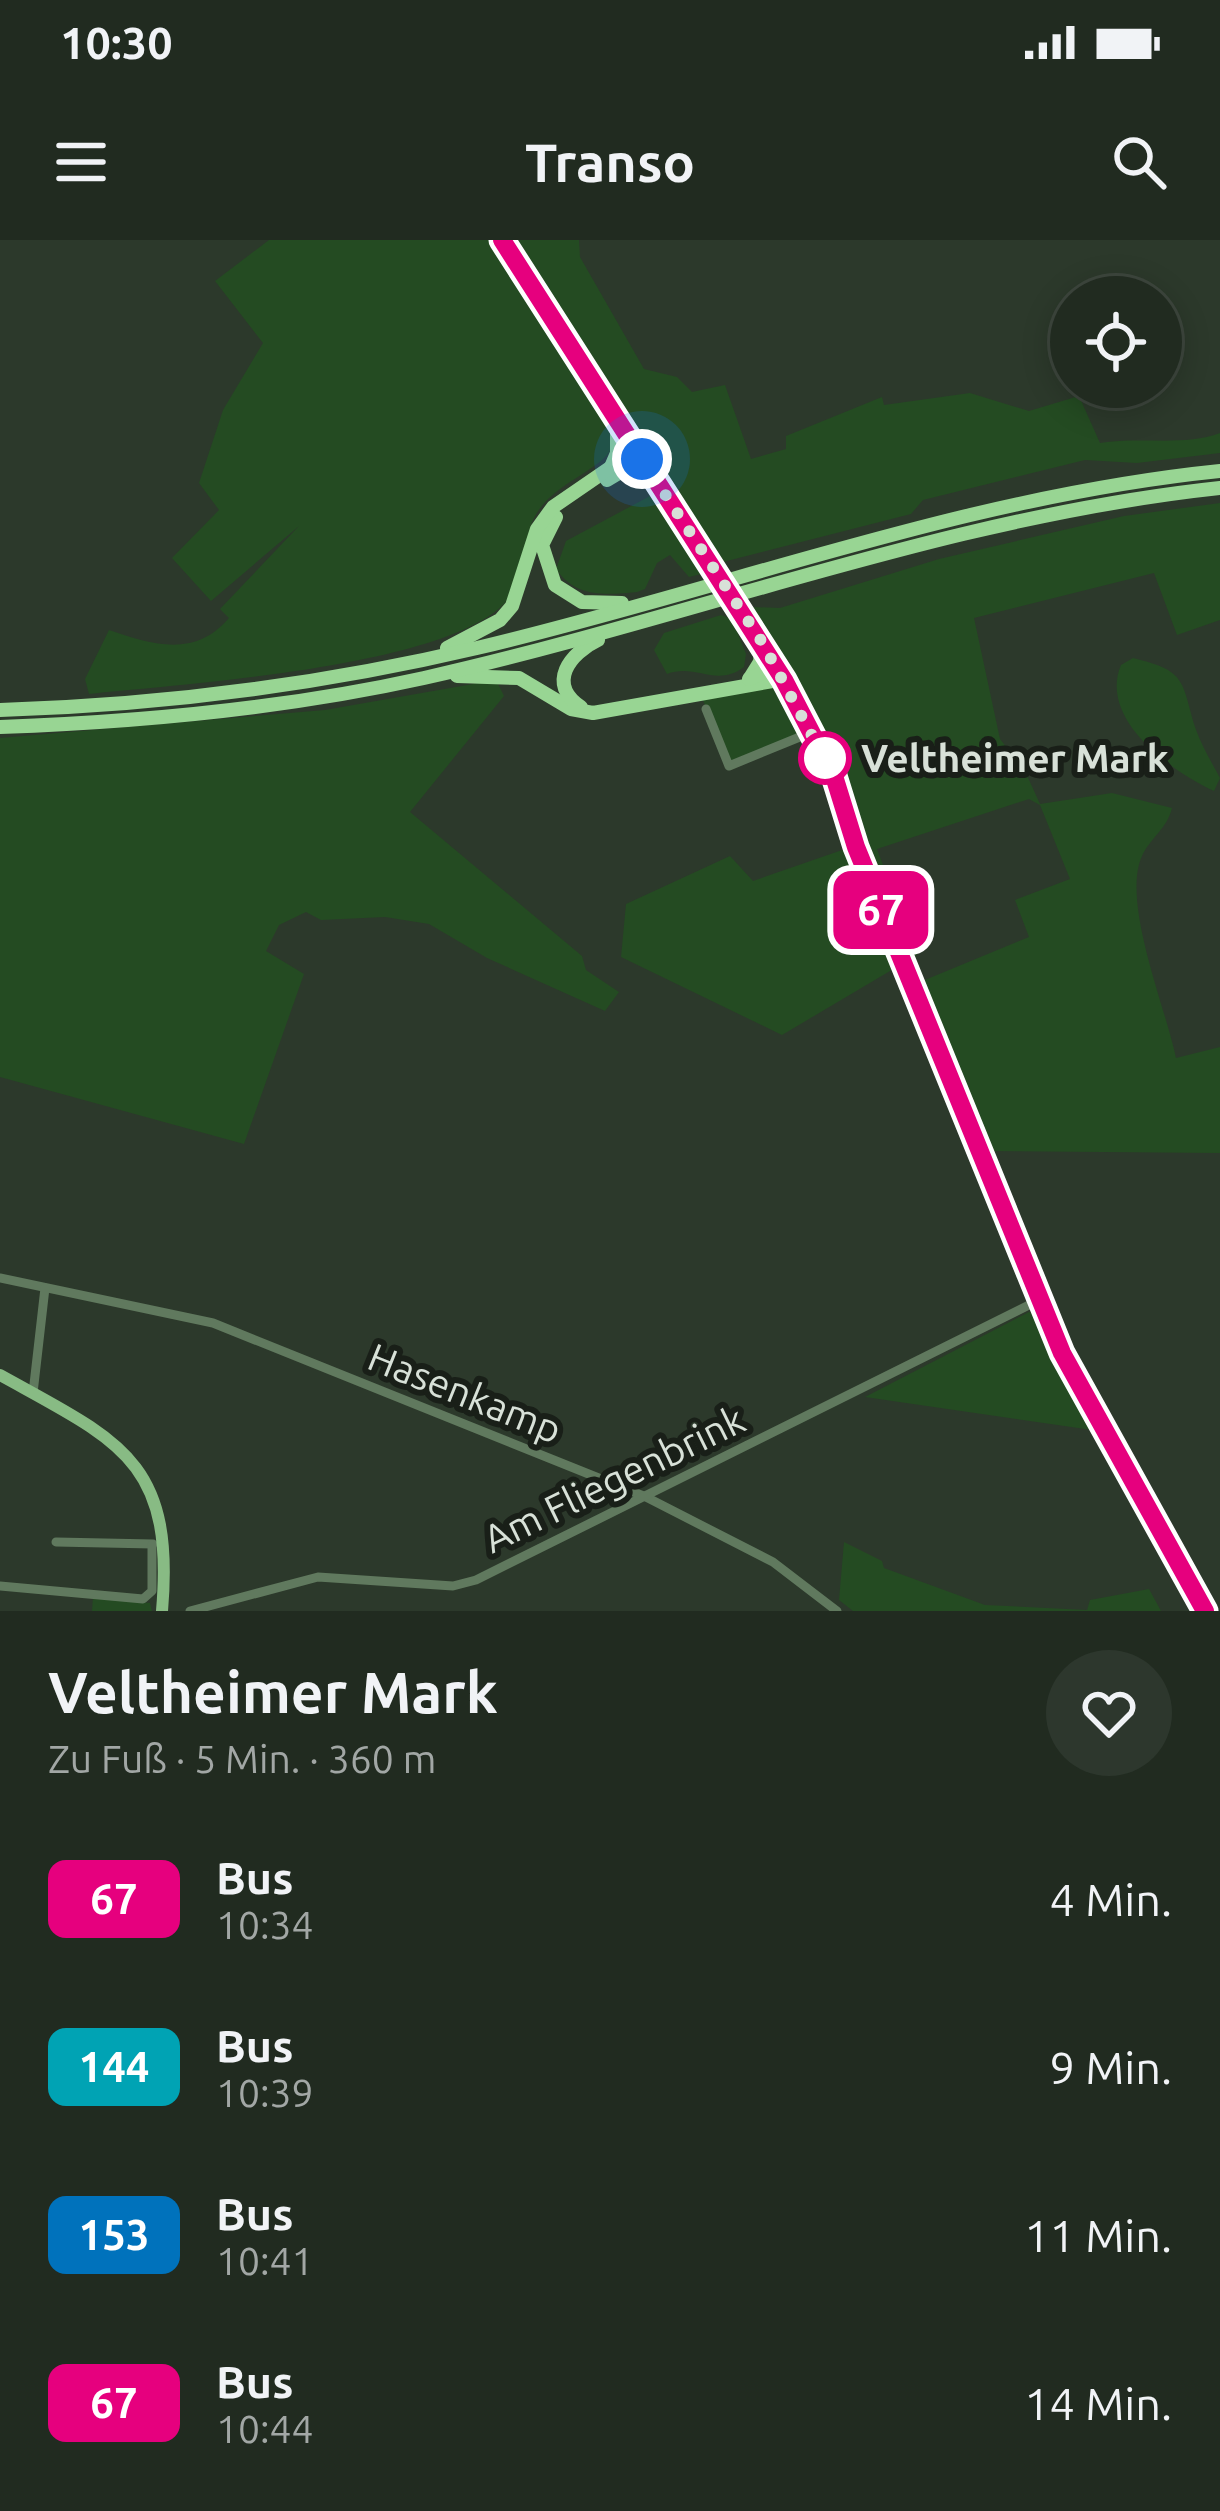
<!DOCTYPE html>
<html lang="de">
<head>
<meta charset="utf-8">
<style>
  body { margin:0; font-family:Ubuntu,sans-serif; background:#2d372d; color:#f1f3f6; height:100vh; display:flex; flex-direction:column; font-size:45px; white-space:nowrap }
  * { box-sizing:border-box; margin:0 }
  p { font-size:39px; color:#a2a7a5 }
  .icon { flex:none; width:66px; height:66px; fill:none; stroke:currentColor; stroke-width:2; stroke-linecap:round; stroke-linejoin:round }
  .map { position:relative; height:1371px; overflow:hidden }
  .panel { display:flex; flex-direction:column; background:#212b20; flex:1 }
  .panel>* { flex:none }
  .badge { padding:0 24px; border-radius:18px; font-size:42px; line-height:78px }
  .buttons { position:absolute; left:1050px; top:36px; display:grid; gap:24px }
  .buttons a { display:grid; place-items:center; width:132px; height:132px; border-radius:50%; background:#212b20; box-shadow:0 6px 30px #0003,0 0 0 3px #3e473e; font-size:60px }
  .you { position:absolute; width:60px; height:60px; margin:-30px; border:9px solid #fff; border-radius:50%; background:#1a73e8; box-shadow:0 0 0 18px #1a73e833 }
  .map>.badge { position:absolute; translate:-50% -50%; box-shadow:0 0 0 6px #fff }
  .round { display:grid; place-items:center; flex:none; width:126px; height:126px; border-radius:63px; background:#2d372d }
  .overview { display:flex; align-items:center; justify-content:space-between; height:204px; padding:0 48px }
  h1 { font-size:57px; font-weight:700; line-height:90px }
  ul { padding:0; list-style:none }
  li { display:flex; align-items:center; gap:36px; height:168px; padding:0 48px }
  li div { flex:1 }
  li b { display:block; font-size:45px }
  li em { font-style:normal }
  li .badge { min-width:132px; font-weight:700; text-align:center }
  .status { display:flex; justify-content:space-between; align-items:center; height:84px; padding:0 60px; background:#212b20; direction:ltr }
  .status svg { height:33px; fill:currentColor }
  header { display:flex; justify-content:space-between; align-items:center; height:156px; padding:0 48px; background:#212b20; font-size:54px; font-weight:700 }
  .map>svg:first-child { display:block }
</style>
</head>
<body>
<div class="status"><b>10:30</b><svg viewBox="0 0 49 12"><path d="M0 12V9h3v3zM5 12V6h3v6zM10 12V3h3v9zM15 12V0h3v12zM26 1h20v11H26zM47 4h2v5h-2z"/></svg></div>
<header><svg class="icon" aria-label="menu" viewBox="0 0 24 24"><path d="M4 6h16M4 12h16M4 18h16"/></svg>Transo<svg class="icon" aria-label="search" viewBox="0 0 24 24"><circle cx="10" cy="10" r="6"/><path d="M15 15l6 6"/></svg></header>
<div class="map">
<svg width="1220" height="1371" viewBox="0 0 1220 1371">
  <rect width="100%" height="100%" fill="#2c392b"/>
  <g fill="#244b22">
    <path d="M269,0H579L580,17L644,129L677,137L692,152L725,145L751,219L786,209V196L882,157L884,165L970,153L1029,171L1079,156L1100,203C1140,196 1183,207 1220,193V213L1137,223L1085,220L923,260L911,274L723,322L632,189C614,201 613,211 602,220C579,239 548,250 534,278C521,305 525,342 504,364C440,428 183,444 89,454L85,439L109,390C153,405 195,418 229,378L220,369L299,286L211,361L172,318L219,270L199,243L223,170L263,103L215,41Z"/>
    <path d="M650,256L701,334L689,337L670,315L657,323L645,349L637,352C605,355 576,358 556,329L566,301Z"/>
    <path d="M1220,263V380L1177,395L1154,333L974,378L1000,499L1025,531L1040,564L1112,553L1172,568C1167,589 1151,597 1142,616C1121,662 1166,768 1176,818L1220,807V913L983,911L920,742L1029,697L1015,660L1070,639L1040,565L1029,559L877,609L917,715L782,795L621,717L626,664L730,616L753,641L848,608L866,610L837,511L752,367L780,368L939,319L1124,276Z"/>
    <path d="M721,375L732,379L746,414L744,427C716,448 696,423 667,434L654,410L664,393Z"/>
    <path d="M1133,418C1186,431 1181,439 1195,487C1201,505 1211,521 1220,538L1214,551C1172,532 1098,479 1121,425Z"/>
    <polygon points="496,440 504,456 410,572 582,716 586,730 619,752 605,771 487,718 429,684 385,677 321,680 306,672 279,685 266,711 304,734 244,904 0,837 0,498 325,470"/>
    <polygon points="773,446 804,486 801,495 738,522 728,520 702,458"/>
    <polygon points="1029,1072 1040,1078 1099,1191 865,1157"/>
    <polygon points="844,1302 882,1321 884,1328 985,1365 1087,1370 1090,1360 1149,1349 1161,1371 853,1371 839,1360"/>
    <polygon points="93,1357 150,1363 152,1371 92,1371"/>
  </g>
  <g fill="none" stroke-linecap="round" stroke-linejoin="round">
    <g stroke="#60795e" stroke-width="9">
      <polyline points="706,469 729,526 812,492"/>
      <polyline points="0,1038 213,1083 646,1257 773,1322 837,1371"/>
      <polyline points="33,1153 45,1048"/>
      <polyline points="56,1302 153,1304"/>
      <polyline points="0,1346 143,1359 152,1351 152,1305"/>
      <polyline points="190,1371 318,1337 453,1346 476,1340 1039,1060"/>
    </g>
    <g stroke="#88bb84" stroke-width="12">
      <polyline points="502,0 712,325"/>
      <polyline points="742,371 833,535 856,606 1062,1113 1205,1371"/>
      <path d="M0,1135C119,1201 175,1220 162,1371"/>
    </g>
    <g stroke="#98d593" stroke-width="14">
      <polyline points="611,227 617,213 617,180"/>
      <polyline points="607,240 642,219"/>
      <polyline points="556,277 542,305 555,345 582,362 622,363"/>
      <polyline points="447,408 500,380 512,366 537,289 553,267 636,210"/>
      <polyline points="457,436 519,438 571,469 593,473 784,439"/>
      <polyline points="750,438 760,422 762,402"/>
      <polyline points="749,439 777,427"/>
      <path d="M581,467C546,444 570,413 598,400"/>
      <path d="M0,470C161,465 320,445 477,408C726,349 964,257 1220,231"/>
      <path d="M0,487C143,482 284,469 424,438C691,378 947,277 1220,248"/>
    </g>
    <polyline stroke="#88bb84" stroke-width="12" points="712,325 742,371"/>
  </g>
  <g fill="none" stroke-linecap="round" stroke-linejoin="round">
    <defs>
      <polyline id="line" points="502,0 784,440 834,536 856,607 1062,1113 1205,1371"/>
    </defs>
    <use href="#line" stroke="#fff" stroke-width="27"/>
    <use href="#line" stroke="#e6007e" stroke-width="18"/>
    <polyline stroke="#d8e1d8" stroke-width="12" stroke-dasharray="0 21.6" points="642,219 762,402 833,535 825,518"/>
  </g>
  <circle fill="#fff" stroke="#e6007e" stroke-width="6" cx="825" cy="518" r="24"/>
  <g text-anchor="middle" stroke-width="12" stroke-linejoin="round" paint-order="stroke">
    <g font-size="39" font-weight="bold" fill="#d8e1d8" stroke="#191f18" text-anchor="start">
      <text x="861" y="532">Veltheimer Mark</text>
    </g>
    <g font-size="39" fill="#d8e1d8" stroke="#191f18">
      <text transform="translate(465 1153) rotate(22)" y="14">Hasenkamp</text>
      <text transform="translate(614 1239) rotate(-26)" y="14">Am Fliegenbrink</text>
    </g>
  </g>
</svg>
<div class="buttons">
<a><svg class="icon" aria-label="locate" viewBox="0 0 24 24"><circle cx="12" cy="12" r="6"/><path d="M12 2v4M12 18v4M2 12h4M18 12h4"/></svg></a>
</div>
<div class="you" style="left:642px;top:219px"></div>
<b class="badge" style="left:881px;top:670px;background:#e6007e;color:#fff">67</b>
</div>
<section class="panel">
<div class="overview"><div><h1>Veltheimer Mark</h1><p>Zu Fuß · 5 Min. · 360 m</p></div><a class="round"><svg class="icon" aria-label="heart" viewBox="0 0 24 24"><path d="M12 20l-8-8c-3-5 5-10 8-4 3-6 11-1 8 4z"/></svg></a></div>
<ul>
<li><span class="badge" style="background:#e6007e;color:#fff">67</span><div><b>Bus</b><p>10:34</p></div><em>4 Min.</em></li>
<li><span class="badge" style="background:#00a3b4;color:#fff">144</span><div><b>Bus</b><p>10:39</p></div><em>9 Min.</em></li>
<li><span class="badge" style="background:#0072bc;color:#fff">153</span><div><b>Bus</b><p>10:41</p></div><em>11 Min.</em></li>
<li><span class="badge" style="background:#e6007e;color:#fff">67</span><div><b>Bus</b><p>10:44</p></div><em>14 Min.</em></li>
</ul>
</section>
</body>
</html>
